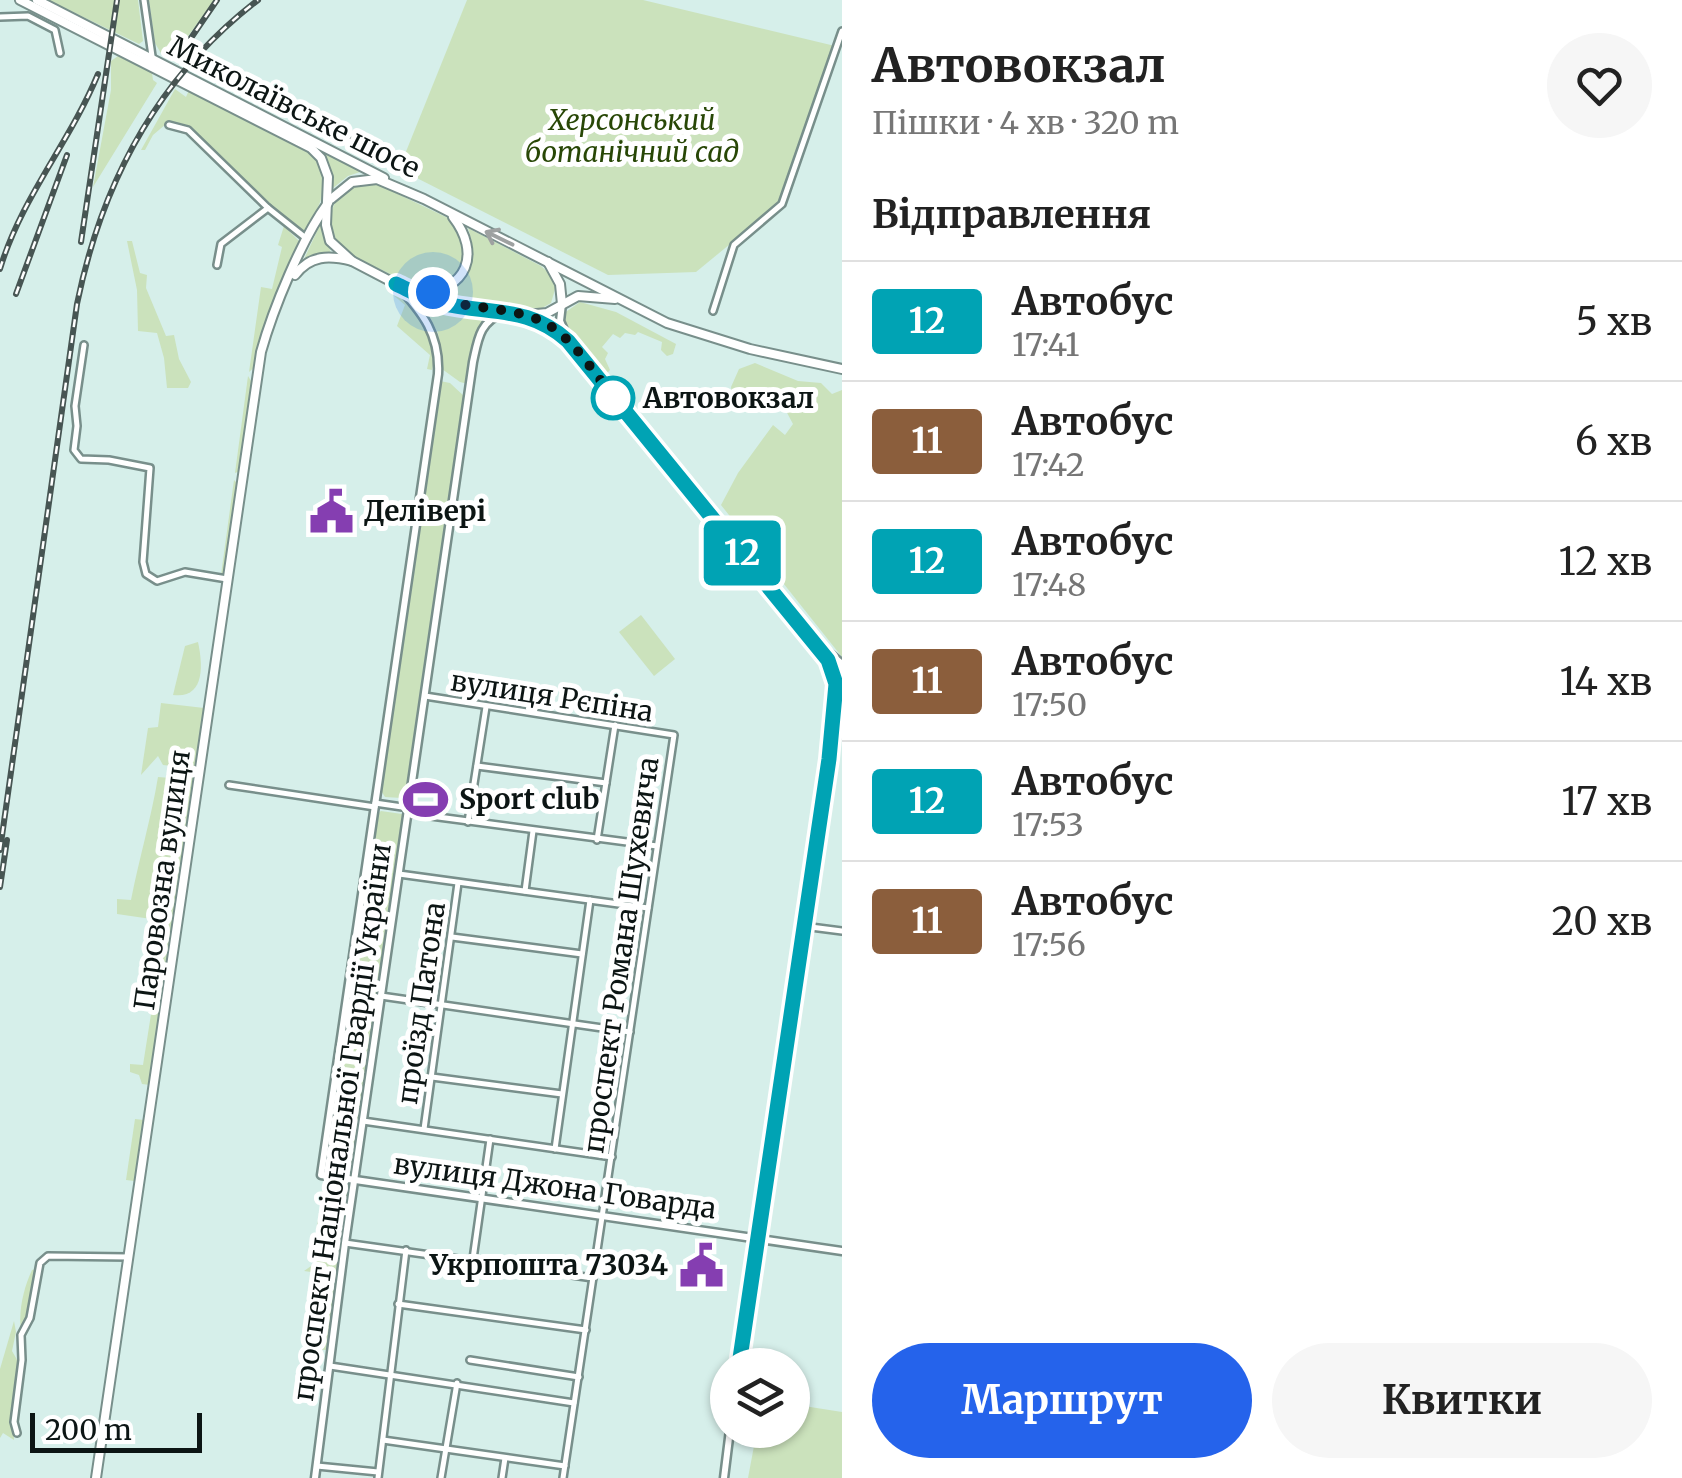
<!DOCTYPE html>
<html lang="uk">
<head>
<meta charset="utf-8">
<style>
  body { margin:0; font-family:Merriweather,serif; background:#f6f6f6; color:#222; height:100vh; display:flex; flex-direction:column; font-size:38px; white-space:nowrap }
  * { box-sizing:border-box; margin:0 }
  p { font-size:32px; color:#767676 }
  .icon { flex:none; width:55px; height:55px; fill:none; stroke:currentColor; stroke-width:2; stroke-linecap:round; stroke-linejoin:round }
  .map { position:relative; flex:1; overflow:hidden }
  .drawer { display:flex; flex-direction:column; background:#fff; width:840px }
  .drawer>* { flex:none }
  .badge { padding:0 20px; border-radius:8px; font-size:35px; line-height:65px }
  .fabs { position:absolute; left:710px; top:1348px; display:grid; gap:20px }
  .fabs a { display:grid; place-items:center; width:100px; height:100px; border-radius:50%; background:#fff; box-shadow:0 2px 8px #0004; font-size:50px }
  .scale { position:absolute; left:30px; bottom:25px; width:172px; box-sizing:border-box; padding-left:10px; border:5px solid #0c1514; border-top:0; font-size:28px; line-height:35px; white-space:nowrap; color:#0c1514; -webkit-text-stroke:8px #fff; paint-order:stroke }
  .you { position:absolute; width:50px; height:50px; margin:-25px; border:8px solid #fff; border-radius:50%; background:#1a73e8; box-shadow:0 0 0 15px #1a73e833 }
  .map>.badge { position:absolute; translate:-50% -50%; box-shadow:0 0 0 5px #fff }
  h2 { padding:0 30px; font-size:38px; line-height:90px }
  .round { display:grid; place-items:center; flex:none; width:105px; height:105px; border-radius:52px; background:#f6f6f6 }
  .head { display:flex; align-items:center; justify-content:space-between; height:170px; padding:0 30px }
  h1 { font-size:48px; font-weight:700; line-height:75px }
  .button { display:flex; gap:20px; margin-top:auto; padding:20px 30px }
  .button a { flex:1; height:115px; border-radius:60px; background:#2563eb; color:#fff; font-size:40px; font-weight:700; line-height:115px; text-align:center }
  .button a+a { background:#f6f6f6; color:#222 }
  ul { padding:0; list-style:none }
  li { display:flex; align-items:center; gap:30px; height:120px; padding:0 30px; border-top:2px solid #e0e0e0 }
  li div { flex:1 }
  li b { display:block; font-size:38px }
  li em { font-style:normal }
  li .badge { min-width:110px; font-weight:700; text-align:center }
  main { display:flex; flex:1; min-height:0 }
  .map>svg:first-child { display:block }
</style>
</head>
<body>
<main>
<div class="map">
<svg width="842" height="1478" viewBox="0 0 842 1478">
  <rect width="100%" height="100%" fill="#d6efea"/>
  <g fill="#cbe2bc">
    <polygon points="48,0 138,0 143,41 139,44"/>
    <polygon points="149,0 214,0 174,56 162,55 155,43"/>
    <polygon points="467,0 643,0 835,46 780,203 696,272 608,275 399,169"/>
    <polygon points="118,56 152,73 153,80 157,83 93,187 111,90 111,61"/>
    <path d="M175,89L186,97L189,90C218,104 312,141 322,169C329,194 315,214 303,234L274,211L187,125L166,124L153,135L145,150H141Z"/>
    <polygon points="320,149 363,171 348,176 333,188 330,167"/>
    <path d="M373,182L448,218L454,223L467,251C451,303 421,290 382,270C369,264 352,258 342,247C325,230 328,198 350,187C357,184 366,183 373,182Z"/>
    <polygon points="321,223 331,253 305,260 304,259"/>
    <polygon points="284,226 299,241 300,249 261,336 256,366 249,372 261,287 272,289 282,247 278,245"/>
    <path d="M468,228L541,266L551,275L556,286L551,303L535,312L435,296C469,282 479,263 468,228Z"/>
    <polygon points="127,241 132,241 140,273 147,275 146,288 166,336 174,335 179,359 191,382 188,388 167,388 164,358 157,333 138,331 137,290"/>
    <path d="M386,289C414,297 441,342 432,370L427,369L430,355L397,326L405,305Z"/>
    <polygon points="420,302 487,316 477,331 468,384 460,382 442,369 438,333"/>
    <polygon points="580,302 616,312 676,344 673,354 667,356 661,350 662,342 638,332 635,335 625,333 620,338 613,334 602,347 608,353 605,359 610,370 607,373 625,395 632,390 635,393 630,399 617,397 566,333 563,314"/>
    <polygon points="755,363 798,381 821,383 832,394 842,390 842,657 721,505 738,473 773,425 785,435 793,424 785,409 761,390 737,396 732,393 731,387 739,369"/>
    <polygon points="248,376 253,384 240,471 235,473"/>
    <polygon points="440,381 450,383 466,398 408,792 402,798 385,797 380,789"/>
    <polygon points="234,480 239,485 226,573 221,575"/>
    <polygon points="641,615 675,659 654,676 619,632"/>
    <path d="M198,642C203,665 205,699 173,695L185,646Z"/>
    <path d="M161,703L204,708L163,1003L153,1001L165,921L117,914V899L131,900C139,859 151,819 158,777L171,778L174,772L172,766L163,765L158,756L141,775L148,728L158,727Z"/>
    <polygon points="381,811 402,814 404,819 353,1170 344,1175 331,1171 327,1165 376,815"/>
    <polygon points="152,1008 162,1009 150,1085 142,1084 139,1075 130,1072 130,1064 143,1065"/>
    <polygon points="135,1119 144,1120 134,1181 126,1180"/>
    <polygon points="327,1184 340,1185 348,1193 337,1277 331,1281 325,1279 325,1274 304,1271 314,1264 317,1248 314,1244 323,1190"/>
    <path d="M36,1269L28,1316L21,1330C18,1311 24,1287 32,1270Z"/>
    <polygon points="325,1287 331,1287 335,1291 326,1350 316,1349"/>
    <polygon points="14,1321 16,1332 12,1351 20,1365 13,1406 14,1440 3,1433 0,1438 0,1369"/>
    <polygon points="793,1393 805,1395 804,1406 842,1412 842,1478 748,1478 757,1430 792,1430"/>
  </g>
  <g fill="none" stroke-linecap="round" stroke-linejoin="round">
    <defs>
      <g id="minor">
        <polyline points="144,0 152,56"/>
        <polyline points="0,17 28,16 55,30 60,53"/>
        <polyline points="218,72 373,154"/>
        <polyline points="169,125 188,130 268,208 307,239"/>
        <polyline points="217,265 221,244 268,208"/>
        <polyline points="713,311 734,245 782,204 842,31"/>
        <polyline points="84,345 75,406 77,426 74,450 81,459 109,460 150,468 143,562 146,574 157,581 185,572 227,579"/>
        <polyline points="425,696 674,735 563,1478"/>
        <polyline points="477,766 606,783"/>
        <polyline points="229,785 375,807"/>
        <polyline points="375,803 409,808"/>
        <polyline points="408,813 657,846"/>
        <polyline points="468,822 486,707"/>
        <polyline points="597,840 615,725"/>
        <polyline points="399,874 648,908"/>
        <polyline points="525,891 533,831"/>
        <polyline points="803,926 842,931"/>
        <polyline points="452,937 582,954"/>
        <polyline points="381,996 630,1032"/>
        <polyline points="432,1077 562,1094"/>
        <polyline points="363,1121 612,1157"/>
        <polyline points="424,1129 458,883"/>
        <polyline points="555,1149 590,900"/>
        <polyline points="345,1243 593,1278"/>
        <polyline points="473,1259 490,1139"/>
        <polyline points="398,1304 586,1330"/>
        <polyline points="470,1360 579,1377"/>
        <polyline points="330,1366 574,1403"/>
        <polyline points="17,1433 14,1422 22,1360 21,1335 30,1318 40,1263 48,1256 128,1257"/>
        <polyline points="383,1440 565,1466"/>
        <polyline points="317,1466 378,1472"/>
        <polyline points="378,1478 406,1250"/>
        <polyline points="441,1478 457,1383"/>
        <polyline points="502,1478 505,1458"/>
      </g>
      <g id="tertiary">
        <path d="M397,285C423,313 440,335 438,374L321,1175L842,1251"/>
        <polyline points="562,304 560,321 566,335"/>
        <polyline points="527,316 545,322 568,341 817,643 833,669 836,684 829,759 739,1365"/>
        <polyline points="822,647 842,664"/>
        <polyline points="832,754 842,714"/>
        <path d="M315,1478L345,1243L473,362C478,340 479,322 503,313"/>
        <polyline points="724,1478 730,1430"/>
      </g>
      <g id="secondary">
        <path d="M295,275C310,255 329,255 352,261"/>
        <path d="M96,1478L261,352C273,309 302,238 328,203"/>
      </g>
      <g id="primary">
        <polyline points="20,0 311,148 321,158 328,177 326,225 330,241 352,261 396,284 442,303 526,315 547,313 578,296 615,299"/>
        <polyline points="37,0 384,178"/>
        <polyline points="331,199 352,182 377,179 424,199 667,323 750,349 842,369"/>
        <polyline points="548,262 560,284 562,304"/>
        <path d="M419,293C468,291 481,253 453,217"/>
      </g>
    </defs>
    <use href="#minor" stroke="#788f8b" stroke-width="10"/>
    <use href="#tertiary" stroke="#788f8b" stroke-width="11"/>
    <use href="#secondary" stroke="#788f8b" stroke-width="12"/>
    <use href="#primary" stroke="#788f8b" stroke-width="12"/>
    <use href="#minor" stroke="#fff" stroke-width="5"/>
    <use href="#tertiary" stroke="#fff" stroke-width="6"/>
    <use href="#secondary" stroke="#fff" stroke-width="8"/>
    <use href="#primary" stroke="#fff" stroke-width="8"/>
    <defs>
      <g id="rail">
        <polyline points="178,57 217,0"/>
        <polyline points="81,242 117,0"/>
        <path d="M0,269C21,198 70,142 98,74"/>
        <polyline points="16,294 67,155"/>
        <path d="M0,850L77,304C102,181 158,77 258,0"/>
        <polyline points="0,887 7,840"/>
      </g>
    </defs>
    <use href="#rail" stroke="#475553" stroke-width="6"/>
    <use href="#rail" stroke="#fff" stroke-width="2.5" stroke-dasharray="8" stroke-linecap="butt"/>
  </g>
  <defs><path id="oneway-shaft" d="M-6 0H5M1.5-3L5.5 0L1.5 3" fill="none" stroke-width="1.6" stroke-linecap="round" stroke-linejoin="round" transform="scale(2.5)"/></defs>
  <use stroke="#9ea1a1" href="#oneway-shaft" transform="translate(499 238) rotate(-154)"/>
  <g fill="none" stroke-linecap="round" stroke-linejoin="round">
    <defs>
      <path id="line" d="M396,284C411,291 425,299 441,303C489,315 528,305 568,341L828,660L836,684L829,759L739,1365"/>
    </defs>
    <use href="#line" stroke="#fff" stroke-width="22"/>
    <use href="#line" stroke="#00a3b4" stroke-width="15"/>
    <path stroke="#0c1514" stroke-width="10" stroke-dasharray="0 18" d="M433,292L414,293C456,310 510,304 545,323C573,337 599,380 619,405L613,398"/>
  </g>
  <defs>
    <symbol id="civic-bare" viewBox="-9 -9 18 18"><path d="M-.6-6.5H3V-4.5H.6V-3L4-1V1h2V6H-6V1h2V-1L-.6-3ZM-1.2 2.5V6h2.4V2.5Z" fill="#853eb1" stroke="#fff" stroke-width="2.5" paint-order="stroke"/></symbol>
    <symbol id="stadium-bare" viewBox="-9 -9 18 18"><path d="M0-5a6.5 5 0 1 0 0 10a6.5 5 0 1 0 0-10ZM-3.5-1.8h7v3.6h-7Z" fill="#853eb1" stroke="#fff" stroke-width="2.5" paint-order="stroke"/></symbol>
  </defs>
  <g fill-rule="evenodd">
    <use href="#civic-bare" x="300" y="480" width="63" height="63"/>
    <use href="#stadium-bare" x="394" y="768" width="63" height="63"/>
    <use href="#civic-bare" x="670" y="1234" width="63" height="63"/>
  </g>
  <circle fill="#fff" stroke="#00a3b4" stroke-width="5" cx="613" cy="398" r="20"/>
  <g text-anchor="middle" stroke-width="10" stroke-linejoin="round" paint-order="stroke">
    <g font-size="28" fill="#0c1514" stroke="#fff">
      <text transform="translate(294 107) rotate(27)" y="10">Миколаївське шосе</text>
      <text transform="translate(552 696) rotate(9)" y="10">вулиця Рєпіна</text>
      <text transform="translate(162 880) rotate(-82)" y="10">Паровозна вулиця</text>
      <text transform="translate(621 955) rotate(-82)" y="10">проспект Романа Шухевича</text>
      <text transform="translate(421 1003) rotate(-82)" y="10">проїзд Патона</text>
      <text transform="translate(342 1122) rotate(-82)" y="10">проспект Національної Гвардії України</text>
      <text transform="translate(555 1186) rotate(8)" y="10">вулиця Джона Говарда</text>
    </g>
    <g font-size="28" font-style="italic" fill="#284706" stroke="#fff">
      <text x="632" y="130">Херсонський<tspan x="632" dy="32">ботанічний сад</tspan></text>
    </g>
    <g font-size="28" font-weight="bold" fill="#0c1514" stroke="#fff" text-anchor="start">
      <text x="643" y="408">Автовокзал</text>
    </g>
    <g font-size="28" font-weight="bold" fill="#0c1514" stroke="#fff" text-anchor="start">
      <text x="364" y="521">Делівері</text>
      <text x="459" y="809">Sport club</text>
      <text x="668" y="1275" text-anchor="end">Укрпошта 73034</text>
    </g>
  </g>
</svg>
<div class="fabs">
<a><svg class="icon" aria-label="layers" viewBox="0 0 24 24"><path d="M12 4l9 5-9 5-9-5zM3 14l9 5 9-5"/></svg></a>
</div>
<div class="scale">200 m</div>
<div class="you" style="left:433px;top:292px"></div>
<b class="badge" style="left:742px;top:553px;background:#00a3b4;color:#fff">12</b>
</div>
<section class="drawer">
<div class="head"><div><h1>Автовокзал</h1><p>Пішки · 4 хв · 320 m</p></div><a class="round"><svg class="icon" aria-label="heart" viewBox="0 0 24 24"><path d="M12 20l-8-8c-3-5 5-10 8-4 3-6 11-1 8 4z"/></svg></a></div>
<h2>Відправлення</h2>
<ul>
<li><span class="badge" style="background:#00a3b4;color:#fff">12</span><div><b>Автобус</b><p>17:41</p></div><em>5 хв</em></li>
<li><span class="badge" style="background:#8b5e3c;color:#fff">11</span><div><b>Автобус</b><p>17:42</p></div><em>6 хв</em></li>
<li><span class="badge" style="background:#00a3b4;color:#fff">12</span><div><b>Автобус</b><p>17:48</p></div><em>12 хв</em></li>
<li><span class="badge" style="background:#8b5e3c;color:#fff">11</span><div><b>Автобус</b><p>17:50</p></div><em>14 хв</em></li>
<li><span class="badge" style="background:#00a3b4;color:#fff">12</span><div><b>Автобус</b><p>17:53</p></div><em>17 хв</em></li>
<li><span class="badge" style="background:#8b5e3c;color:#fff">11</span><div><b>Автобус</b><p>17:56</p></div><em>20 хв</em></li>
</ul>
<div class="button"><a>Маршрут</a><a>Квитки</a></div>
</section>
</main>
</body>
</html>
